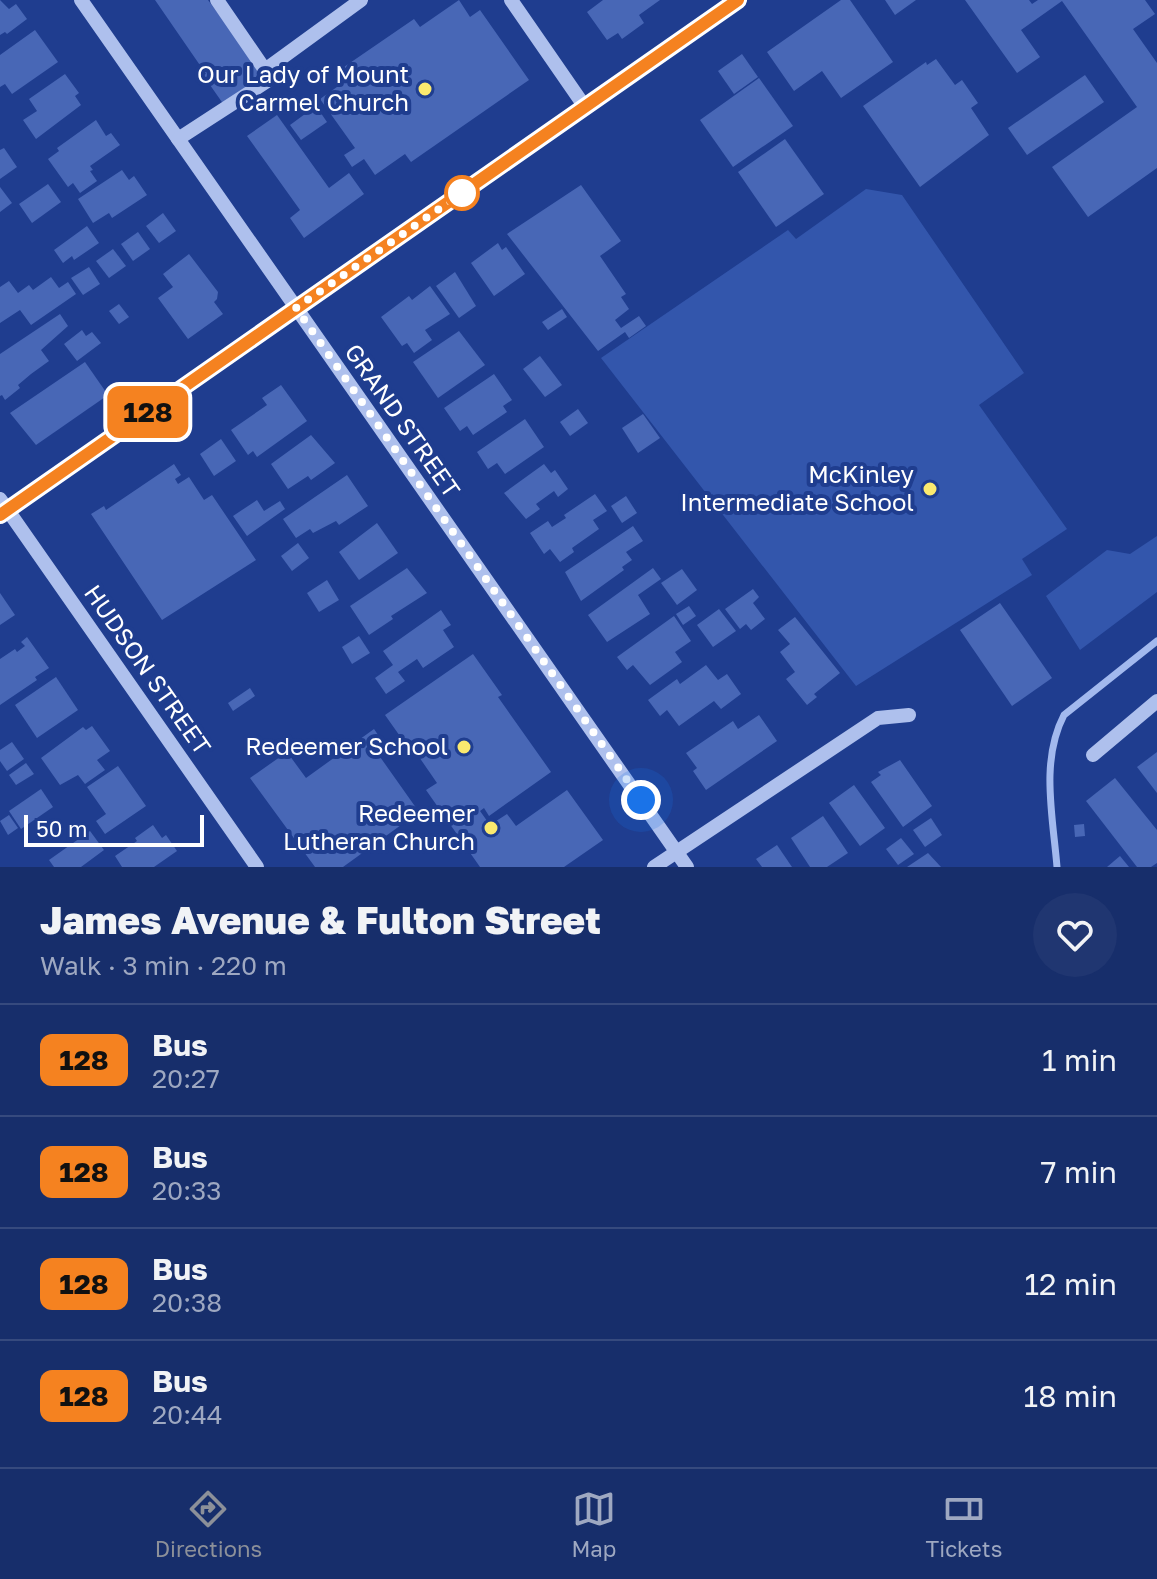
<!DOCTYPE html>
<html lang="en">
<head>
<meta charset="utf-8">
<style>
  body { margin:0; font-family:"Golos Text",sans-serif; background:#203671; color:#f1f3f6; height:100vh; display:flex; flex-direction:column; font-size:30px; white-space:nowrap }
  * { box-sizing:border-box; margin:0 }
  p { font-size:26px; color:#9ea8c1 }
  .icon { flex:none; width:44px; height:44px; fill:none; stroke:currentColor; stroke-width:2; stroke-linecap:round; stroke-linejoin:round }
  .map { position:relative; height:867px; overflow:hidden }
  .side { display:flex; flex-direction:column; background:#172e6b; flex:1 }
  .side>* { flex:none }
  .badge { padding:0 16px; border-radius:12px; font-size:28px; line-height:52px }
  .scale { position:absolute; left:24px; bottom:20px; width:180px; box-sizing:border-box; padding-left:8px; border:4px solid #fff; border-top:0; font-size:22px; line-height:28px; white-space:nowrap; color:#fff; -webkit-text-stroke:6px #1f3d8f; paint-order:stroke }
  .you { position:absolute; width:40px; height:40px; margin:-20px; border:6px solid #fff; border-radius:50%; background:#1a73e8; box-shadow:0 0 0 12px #1a73e833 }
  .map>.badge { position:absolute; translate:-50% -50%; box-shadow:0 0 0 4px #fff }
  .round { display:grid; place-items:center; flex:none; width:84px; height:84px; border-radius:42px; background:#203671 }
  .overview { display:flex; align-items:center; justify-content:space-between; height:136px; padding:0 40px }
  h1 { font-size:38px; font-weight:800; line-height:60px }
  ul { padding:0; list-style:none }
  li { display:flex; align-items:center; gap:24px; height:112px; padding:0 40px; border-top:2px solid #364a7e }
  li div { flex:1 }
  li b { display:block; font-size:30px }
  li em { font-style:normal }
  li .badge { min-width:88px; font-weight:700; text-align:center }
  .tab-bar { display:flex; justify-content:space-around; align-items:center; height:112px; border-top:2px solid #364a7e; background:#172e6b; font-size:22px; color:#9ea8c1 }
  .tab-bar a { display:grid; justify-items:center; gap:4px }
  .tab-bar .current { color:#8c9099 }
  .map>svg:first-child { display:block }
</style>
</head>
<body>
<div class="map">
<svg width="1157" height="867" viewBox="0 0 1157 867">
  <rect width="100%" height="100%" fill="#1f3d8f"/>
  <g fill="#3356ac">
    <polygon points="866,189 902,195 1024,373 979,405 1067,529 1022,559 1032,575 856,686 601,358 788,230 796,239"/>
    <polygon points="1157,536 1157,592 1080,650 1046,596 1107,550 1130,554"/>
  </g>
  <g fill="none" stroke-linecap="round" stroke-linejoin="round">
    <path stroke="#a2b9ee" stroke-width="7" d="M1057,867C1053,817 1040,761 1064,715L1157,641"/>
  </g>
  <g fill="#4867b6">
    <polygon points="0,0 9,9 16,4 27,19 7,34 5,32 0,35"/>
    <polygon points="155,0 208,0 265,76 224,105 203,75 206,74"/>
    <polygon points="459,0 470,17 480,10 529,80 411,162 405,154 375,175 364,159 352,167 344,155 355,148 320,99 351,77 344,67 414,19 420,27"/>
    <polygon points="603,0 660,0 639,15 644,23 622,39 618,33 607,40 587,12"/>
    <polygon points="841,0 850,0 893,62 841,98 822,71 794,91 767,52"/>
    <polygon points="885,0 916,0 895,15"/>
    <polygon points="965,0 1029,0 1032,4 1038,0 1145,0 1155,14 1133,29 1157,63 1157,168 1088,217 1052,167 1137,107 1062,1 1021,30 1040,57 1017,73"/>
    <polygon points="35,30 58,62 12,94 5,84 0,87 0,55"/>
    <polygon points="742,54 758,77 734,94 718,71"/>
    <polygon points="936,59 955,85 962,80 978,103 971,108 989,135 920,187 863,106 926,62 927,65"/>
    <polygon points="65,74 79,93 75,96 81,105 36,139 23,120 37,111 29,99"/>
    <polygon points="1085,75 1104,102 1027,155 1008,128"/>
    <polygon points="759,78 793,126 733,167 700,120"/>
    <polygon points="316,106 327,122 301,140 290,125"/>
    <polygon points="277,115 329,188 349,173 364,194 304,238 290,218 300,210 247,136"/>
    <polygon points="96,120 106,136 111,133 120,145 90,166 93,170 90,171 97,181 80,193 73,183 68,187 48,159 59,151 57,148"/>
    <polygon points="785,139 824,194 776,227 738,172"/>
    <polygon points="4,148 17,167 0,179 0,150"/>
    <polygon points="122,170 129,180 134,176 147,195 112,218 109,213 93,223 78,199"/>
    <polygon points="48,184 61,202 32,223 19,204"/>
    <polygon points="581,185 621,241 600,256 626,294 621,297 629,309 615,320 621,328 639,316 646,326 629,338 625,332 598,351 507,234"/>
    <polygon points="0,187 12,203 0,212"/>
    <polygon points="163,213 176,231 159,243 146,226"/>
    <polygon points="87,226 99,243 74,260 72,256 63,263 54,250"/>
    <polygon points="138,232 150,249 133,261 121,244"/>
    <polygon points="498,243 502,250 506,247 525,274 494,296 471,263"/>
    <polygon points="113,249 126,266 109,278 96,261"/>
    <polygon points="189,254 218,292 217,299 214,302 223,314 188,339 158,298 173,287 163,274"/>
    <polygon points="89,267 100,284 83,295 71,278"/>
    <polygon points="455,272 476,306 459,318 436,286"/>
    <polygon points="51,277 59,288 68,282 76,294 31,325 20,310 0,323 0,287 9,281 18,293 29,285 33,290"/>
    <polygon points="430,286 450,314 425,330 432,340 414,353 407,343 402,346 381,317 409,296 412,300"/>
    <polygon points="119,304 129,317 119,324 109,311"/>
    <polygon points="562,309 567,317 548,330 542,322"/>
    <polygon points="60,314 68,326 41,350 49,361 31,374 18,385 20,388 5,400 2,395 0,396 0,354"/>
    <polygon points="82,330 86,336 92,332 101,343 77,361 64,344"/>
    <polygon points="459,331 485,365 438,398 413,362"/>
    <polygon points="540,356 562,385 545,397 523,369"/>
    <polygon points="85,362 108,395 36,445 10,413"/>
    <polygon points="494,374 512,400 503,406 507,412 473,435 467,426 460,431 444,408"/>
    <polygon points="281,385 307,421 257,457 253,451 248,455 231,430 267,405 262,398"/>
    <polygon points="578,409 588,423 570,436 560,422"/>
    <polygon points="643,414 660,438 638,453 622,428"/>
    <polygon points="525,419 544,447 505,474 497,463 488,469 477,452"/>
    <polygon points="311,435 335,463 311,480 308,476 288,489 271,464"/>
    <polygon points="221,439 236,461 214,476 200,454"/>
    <polygon points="174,464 181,475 175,479 178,484 189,477 204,500 212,495 256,560 162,620 91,514 104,506 106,510"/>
    <polygon points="544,464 551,473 555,470 568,489 558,497 554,491 536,504 540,509 526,519 504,493"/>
    <polygon points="347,475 368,506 339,525 336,521 313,533 310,529 296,538 283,519"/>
    <polygon points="595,494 607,511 593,520 599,529 572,548 574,552 560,562 550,549 544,554 530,533 548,521 552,527 566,518 564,515"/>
    <polygon points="626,496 637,513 622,523 611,506"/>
    <polygon points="257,500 264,511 280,501 285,509 247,536 233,516"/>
    <polygon points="377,523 398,553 359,580 339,552"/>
    <polygon points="633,526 643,541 626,552 632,560 622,567 624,570 581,601 565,572"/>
    <polygon points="298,543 309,558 292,571 281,556"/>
    <polygon points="407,568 427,593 391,616 393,619 369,635 350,606"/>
    <polygon points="653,568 661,579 638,595 650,614 607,642 588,615"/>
    <polygon points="682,569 697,590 677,605 661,583"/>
    <polygon points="327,580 339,600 319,612 307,593"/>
    <polygon points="753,589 759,597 753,603 765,619 751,630 746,624 740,629 725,609"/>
    <polygon points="0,593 15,615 0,625"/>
    <polygon points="1000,603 1052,678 1012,706 960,630"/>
    <polygon points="689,606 696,616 683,625 676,614"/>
    <polygon points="719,609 736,631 713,647 697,625"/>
    <polygon points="441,610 451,625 443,630 454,647 423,668 417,659 398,672 405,681 386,694 375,678 393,665 383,651"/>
    <polygon points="674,616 691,641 675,652 682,662 650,685 633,665 627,670 617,657"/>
    <polygon points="795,617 840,673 814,694 817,697 807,705 786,679 795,672 780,652 790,644 778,630"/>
    <polygon points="359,636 370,653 352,664 342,647"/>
    <polygon points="27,637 49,668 35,677 37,680 0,705 0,659 15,649 17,652 25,646 21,642"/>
    <polygon points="473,654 502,695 498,697 551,772 489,816 484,808 480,811 490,825 507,814 516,826 567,790 603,840 564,867 480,867 426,790 437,783 417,754 414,756 385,715"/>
    <polygon points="706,665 718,680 727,674 741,694 721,709 714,701 679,726 667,710 660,716 648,700 677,679 680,684"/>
    <polygon points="56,677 78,710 37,738 15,705"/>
    <polygon points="250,688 255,696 233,711 228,703"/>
    <polygon points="759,715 777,741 706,790 693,771 697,768 686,753 733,721 738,729"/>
    <polygon points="92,726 110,751 97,760 105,770 85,784 78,775 60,785 41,758 83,727 86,730"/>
    <polygon points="374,729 387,748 378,754 419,812 343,867 315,867 250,778 287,752 306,778"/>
    <polygon points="12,742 24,759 7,771 0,761 0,750"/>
    <polygon points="1157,752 1157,793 1137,767"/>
    <polygon points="900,760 932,806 903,827 871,782 881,775 878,772"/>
    <polygon points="26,763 34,774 16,785 9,775"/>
    <polygon points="118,766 146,806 105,834 96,821 106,814 87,787"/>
    <polygon points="1115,778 1157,830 1157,863 1151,867 1137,867 1086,801"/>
    <polygon points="854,785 885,828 860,846 829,803"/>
    <polygon points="41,789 53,807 21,829 9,811"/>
    <polygon points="9,815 18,828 8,835 0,821"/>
    <polygon points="823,816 848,853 827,867 810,867 791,838"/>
    <polygon points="931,818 942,835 925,847 913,830"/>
    <polygon points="1084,824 1085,836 1075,837 1074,825"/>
    <polygon points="153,825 162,838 166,835 177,851 154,867 122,867 115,856 137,841 135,838"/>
    <polygon points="90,831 104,850 81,867 54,867 49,860"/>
    <polygon points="901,838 914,854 898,865 886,849"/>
    <polygon points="777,845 792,867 762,867 756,859"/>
    <polygon points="928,853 941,867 907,867"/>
    <polygon points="1120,856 1129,867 1107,867"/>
  </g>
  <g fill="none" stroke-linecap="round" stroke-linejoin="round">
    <g stroke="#aec0ed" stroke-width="14">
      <polyline points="81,0 687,867"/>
      <polyline points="217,0 265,70 361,0"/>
      <polyline points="511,0 585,107"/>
      <polyline points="178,139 272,78 265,70"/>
      <polyline points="0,499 257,867"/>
      <polyline points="0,515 738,0"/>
      <polyline points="1093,755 1157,701"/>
      <polyline points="654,867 878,718 909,715"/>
    </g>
  </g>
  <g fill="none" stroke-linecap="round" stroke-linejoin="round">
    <defs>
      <polyline id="line" points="0,515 738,0"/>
    </defs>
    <use href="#line" stroke="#fff" stroke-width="18"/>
    <use href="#line" stroke="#f58220" stroke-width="12"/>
    <polyline stroke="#fff" stroke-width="8" stroke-dasharray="0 14.4" points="462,193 296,308 641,800"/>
  </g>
  <g fill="#fae96f" stroke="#1f3d8f" stroke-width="3">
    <circle cx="425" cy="89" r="8"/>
    <circle cx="930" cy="489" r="8"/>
    <circle cx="464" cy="747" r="8"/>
    <circle cx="491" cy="828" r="8"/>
  </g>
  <circle fill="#fff" stroke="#f58220" stroke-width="4" cx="462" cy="193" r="16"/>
  <g text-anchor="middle" stroke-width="8" stroke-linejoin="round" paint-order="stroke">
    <g font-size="24" fill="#fff" stroke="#1f3d8f" text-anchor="end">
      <text x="409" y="83">Our Lady of Mount<tspan x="409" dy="28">Carmel Church</tspan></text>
      <text x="914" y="483">McKinley<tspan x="914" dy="28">Intermediate School</tspan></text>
      <text x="448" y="755">Redeemer School</text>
      <text x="475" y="822">Redeemer<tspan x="475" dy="28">Lutheran Church</tspan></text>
    </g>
    <g font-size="24" fill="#fff" stroke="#1f3d8f">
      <text transform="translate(402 421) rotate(55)" y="8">GRAND STREET</text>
      <text transform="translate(147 670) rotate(55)" y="8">HUDSON STREET</text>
    </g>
  </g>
</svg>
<div class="scale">50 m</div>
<div class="you" style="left:641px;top:800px"></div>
<b class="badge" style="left:148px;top:412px;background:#f58220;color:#111">128</b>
</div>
<section class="side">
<div class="overview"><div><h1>James Avenue &amp; Fulton Street</h1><p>Walk · 3 min · 220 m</p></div><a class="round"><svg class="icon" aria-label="heart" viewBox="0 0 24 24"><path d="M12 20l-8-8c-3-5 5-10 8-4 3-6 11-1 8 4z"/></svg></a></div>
<ul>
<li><span class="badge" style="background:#f58220;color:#111">128</span><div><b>Bus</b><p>20:27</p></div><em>1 min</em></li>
<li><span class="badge" style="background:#f58220;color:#111">128</span><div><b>Bus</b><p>20:33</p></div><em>7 min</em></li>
<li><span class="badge" style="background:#f58220;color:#111">128</span><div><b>Bus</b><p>20:38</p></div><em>12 min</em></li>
<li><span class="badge" style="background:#f58220;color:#111">128</span><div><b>Bus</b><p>20:44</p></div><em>18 min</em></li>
</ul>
</section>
<nav class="tab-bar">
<a class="current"><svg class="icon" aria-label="directions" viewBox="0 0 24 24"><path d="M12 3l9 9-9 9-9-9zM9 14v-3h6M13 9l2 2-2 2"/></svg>Directions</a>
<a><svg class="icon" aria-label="map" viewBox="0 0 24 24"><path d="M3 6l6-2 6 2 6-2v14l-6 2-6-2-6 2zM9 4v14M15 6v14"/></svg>Map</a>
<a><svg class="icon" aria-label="tickets" viewBox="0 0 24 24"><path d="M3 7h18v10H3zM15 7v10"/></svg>Tickets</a>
</nav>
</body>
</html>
